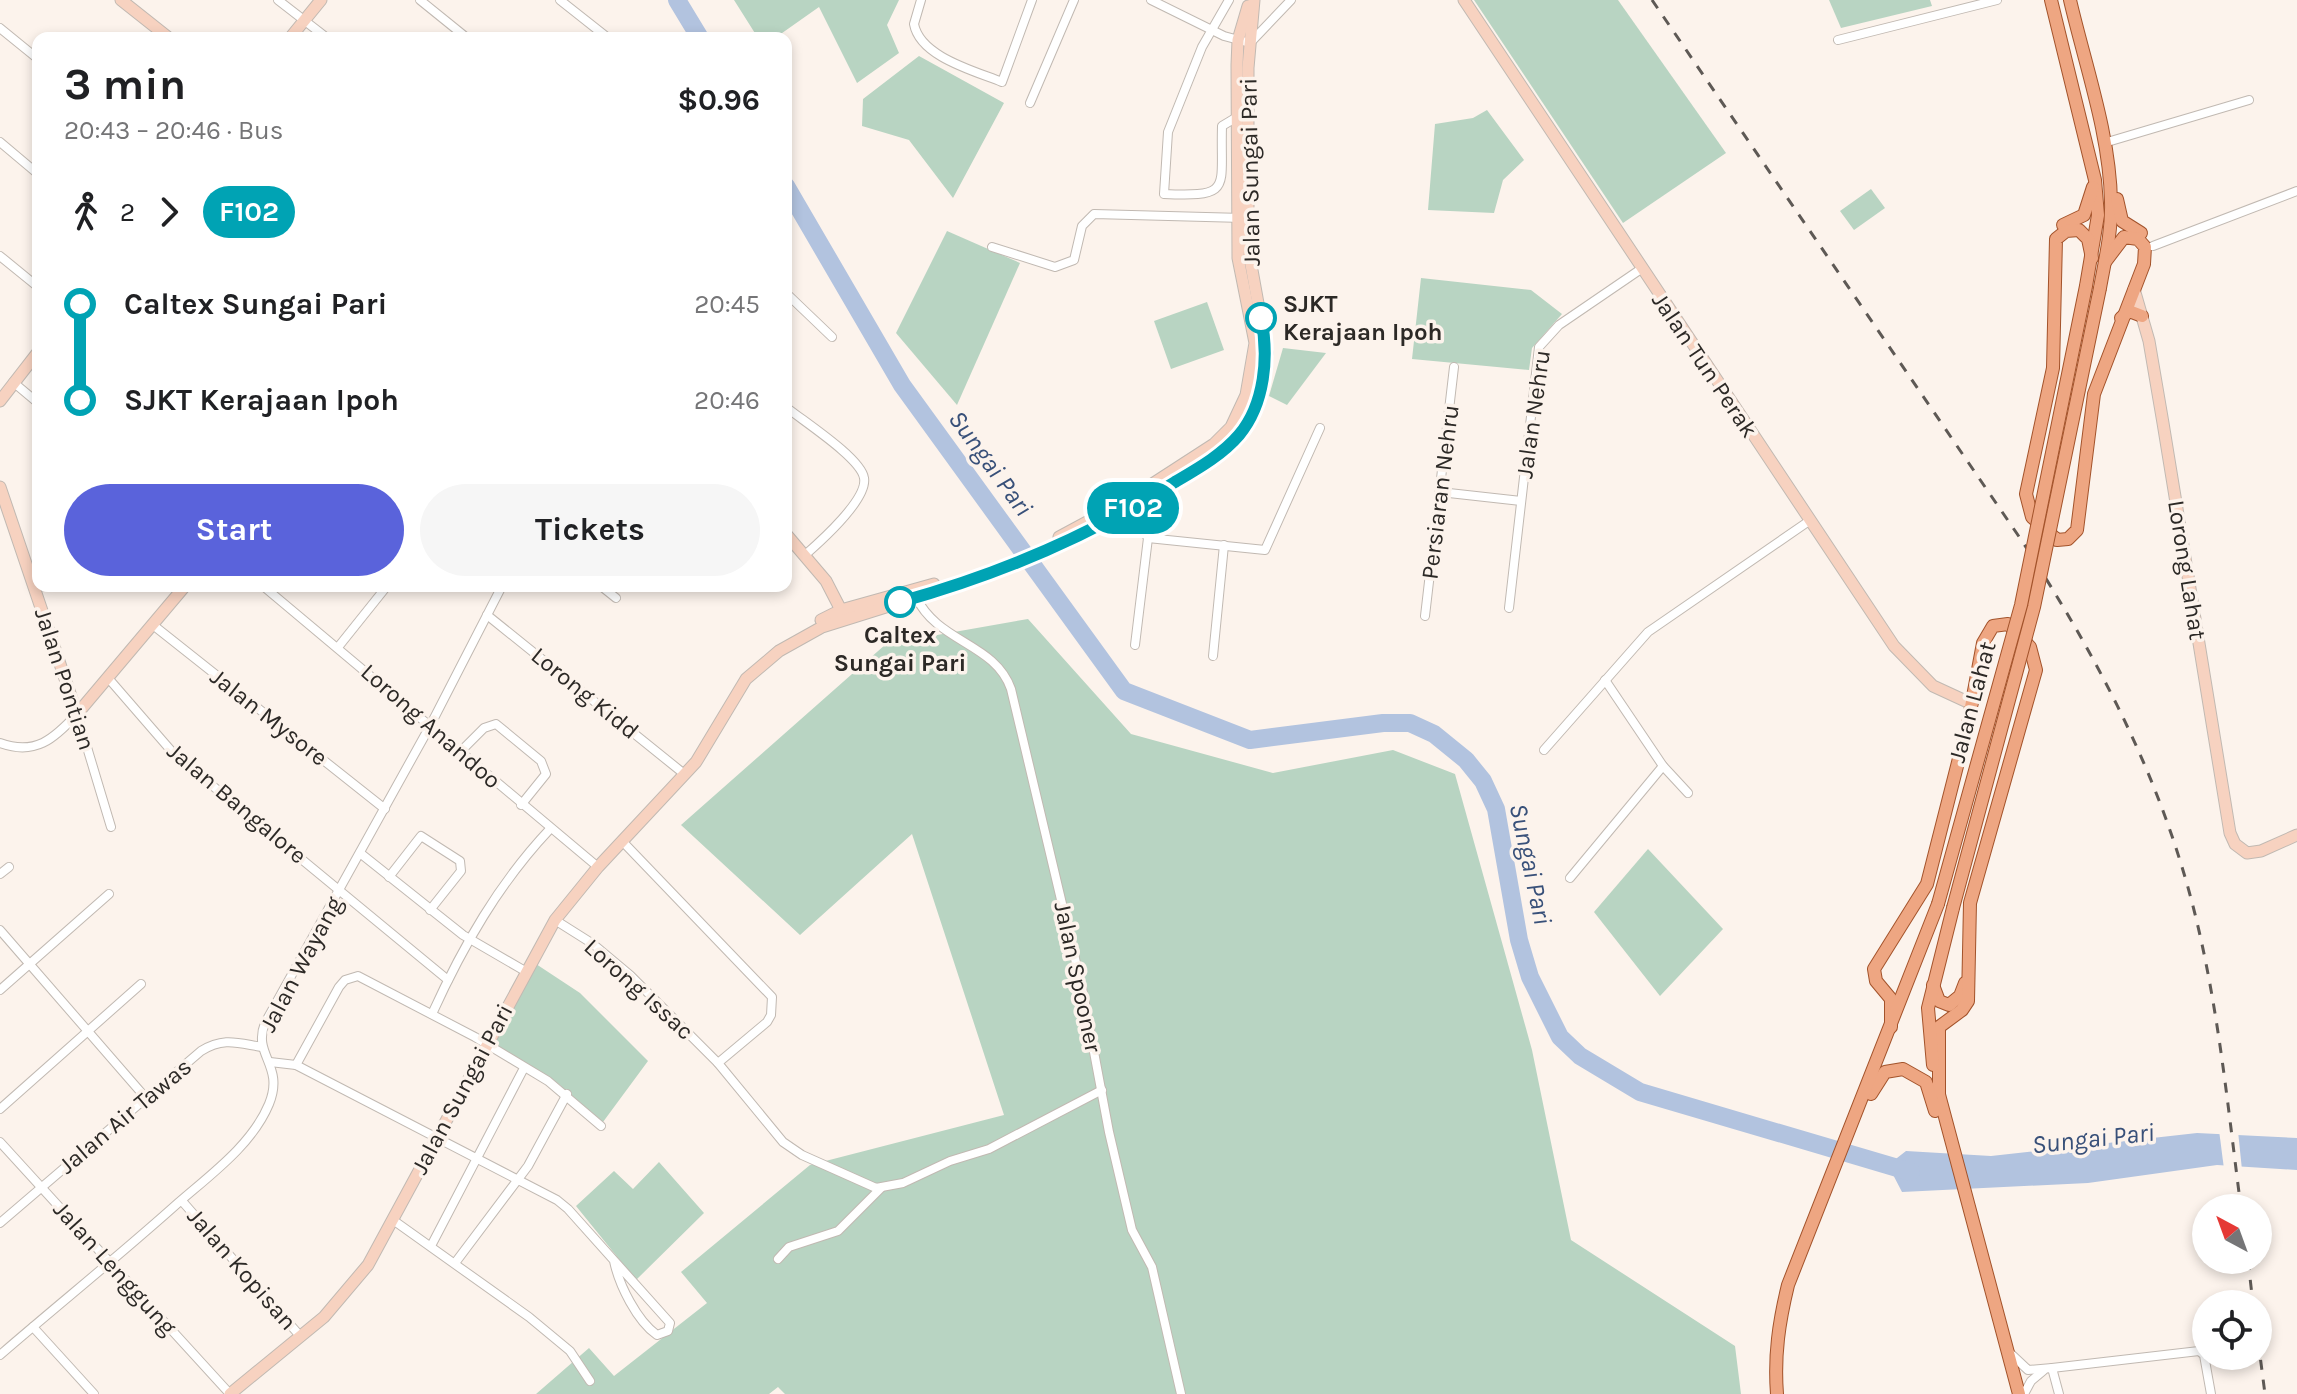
<!DOCTYPE html>
<html lang="en">
<head>
<meta charset="utf-8">
<style>
  body { margin:0; font-family:Karla,sans-serif; background:#f6f6f6; color:#202124; height:100vh; display:flex; flex-direction:column; font-size:30px; white-space:nowrap }
  * { box-sizing:border-box; margin:0 }
  p { font-size:26px; color:#757577 }
  .icon { flex:none; width:44px; height:44px; fill:none; stroke:currentColor; stroke-width:2; stroke-linecap:round; stroke-linejoin:round }
  .map { position:relative; flex:1; overflow:hidden }
  .details { position:absolute; left:32px; top:32px; width:760px; height:560px; display:flex; flex-direction:column; background:#fff; border-radius:16px; box-shadow:0 4px 12px #0003 }
  .details>* { flex:none }
  .badge { padding:0 16px; border-radius:26px; font-size:28px; line-height:52px }
  .needle { width:52px; rotate:319deg }
  .fabs { position:absolute; left:2192px; top:1194px; display:grid; gap:16px }
  .fabs a { display:grid; place-items:center; width:80px; height:80px; border-radius:50%; background:#fff; box-shadow:0 4px 12px #0003; font-size:40px }
  .map>.badge { position:absolute; translate:-50% -50%; box-shadow:0 0 0 4px #fff }
  .legs { display:flex; align-items:center; gap:12px; height:88px; padding:0 32px; font-size:26px }
  .legs p { margin-inline-start:auto }
  .summary { display:flex; align-items:center; justify-content:space-between; height:136px; padding:0 32px }
  h1 { font-size:44px; font-weight:700; line-height:60px }
  .cta { display:flex; gap:16px; margin-top:auto; padding:16px 32px }
  .cta a { flex:1; height:92px; border-radius:48px; background:#5a63db; color:#fff; font-size:32px; font-weight:700; line-height:92px; text-align:center }
  .cta a+a { background:#f6f6f6; color:#202124 }
  ul { padding:0 32px; list-style:none }
  li { display:flex; align-items:center; gap:28px; height:96px; font-size:30px }
  li i { display:grid; place-items:center; width:12px; height:100%; margin:0 10px; background:currentColor }
  li i::after { content:''; width:20px; height:20px; margin:-10px; border:6px solid; border-radius:50%; background:#fff }
  li p { margin-inline-start:auto }
  li:first-child i { background:linear-gradient(#0000 50%,currentColor 0) }
  li:last-child i { background:linear-gradient(currentColor 50%,#0000 0) }
  .map>svg:first-child { display:block }
</style>
</head>
<body>
<div class="map">
<svg width="2297" height="1394" viewBox="0 0 2297 1394">
  <rect width="100%" height="100%" fill="#fcf3ec"/>
  <g fill="#b8d4c2">
    <polygon points="734,0 899,0 887,25 899,53 857,83 819,7 775,38 758,38"/>
    <polygon points="1474,0 1618,0 1726,153 1623,223"/>
    <polygon points="1829,0 1930,0 1932,6 1841,28"/>
    <polygon points="919,56 1004,103 953,198 909,140 862,126 863,99"/>
    <polygon points="1487,110 1524,160 1503,180 1494,213 1428,210 1435,124 1473,118"/>
    <polygon points="1871,189 1885,208 1854,230 1840,211"/>
    <polygon points="947,231 1020,263 957,405 896,333"/>
    <polygon points="1421,278 1531,290 1562,314 1532,348 1529,370 1412,359"/>
    <polygon points="1207,302 1224,350 1171,369 1154,321"/>
    <polygon points="1283,348 1326,353 1287,405 1269,396"/>
    <polygon points="1028,619 1131,734 1273,773 1393,750 1455,774 1532,1050 1571,1240 1735,1346 1741,1394 785,1394 778,1387 769,1394 536,1394 589,1348 614,1376 707,1303 681,1272 810,1165 1004,1115 912,834 800,935 681,825 886,644"/>
    <polygon points="1648,849 1723,929 1660,996 1594,912"/>
    <polygon points="536,964 580,993 648,1061 603,1122 555,1081 493,1044"/>
    <polygon points="659,1162 704,1213 636,1280 576,1206 614,1171 633,1189"/>
  </g>
  <polygon fill="#b2c3df" points="2197,1133 2297,1138 2297,1170 2217,1165 2088,1183 1902,1192 1888,1165 1906,1151 1991,1156"/>
  <polygon fill="#fcf3ec" points="2219,1130 2238,1131 2242,1170 2224,1169"/>
  <g fill="none" stroke-linecap="round" stroke-linejoin="round">
    <g stroke="#b2c3df" stroke-width="18">
      <polyline points="677,0 700,38"/>
      <polyline points="786,186 902,385 1124,691 1250,740 1383,723 1410,723 1434,734 1466,760 1483,781 1496,809 1519,940 1530,977 1560,1037 1580,1056 1640,1092 1911,1172"/>
    </g>
    <defs>
      <g id="street">
        <polyline points="278,0 327,38"/>
        <polyline points="420,0 467,38"/>
        <polyline points="560,0 608,38"/>
        <path d="M921,0L914,24C920,57 975,71 1002,82L1032,0"/>
        <polyline points="1151,0 1224,36 1250,43 1291,0"/>
        <path d="M1229,0L1202,47L1168,132L1164,194C1234,197 1220,189 1222,126L1237,117"/>
        <polyline points="0,28 38,59"/>
        <polyline points="1838,40 1997,0"/>
        <polyline points="1030,103 1074,0"/>
        <polyline points="0,142 38,174"/>
        <polyline points="2104,143 2249,100"/>
        <polyline points="2153,246 2297,191"/>
        <polyline points="992,247 1055,267 1074,260 1082,226 1094,214 1243,218"/>
        <polyline points="0,256 38,287"/>
        <polyline points="786,293 832,337"/>
        <polyline points="13,382 38,403"/>
        <path d="M786,407C803,421 861,458 864,478C868,499 821,541 805,555"/>
        <polyline points="1440,492 1521,501"/>
        <polyline points="1128,505 1148,538 1265,550 1320,428"/>
        <polyline points="263,586 598,867"/>
        <polyline points="601,586 616,598"/>
        <path d="M916,597C938,643 995,643 1011,689L1082,988L1109,1132L1132,1230L1152,1267L1181,1394"/>
        <polyline points="1509,608 1539,347 1559,325 1641,269"/>
        <polyline points="487,615 683,773"/>
        <polyline points="1425,616 1454,367"/>
        <polyline points="153,625 385,809"/>
        <polyline points="1135,645 1148,538"/>
        <polyline points="339,646 387,586"/>
        <polyline points="1213,656 1224,545"/>
        <polyline points="109,679 174,754 448,980"/>
        <polyline points="1605,680 1663,766 1688,793"/>
        <path d="M0,743C35,756 54,739 77,714L111,827"/>
        <polyline points="1544,750 1648,632 1809,521"/>
        <polyline points="459,753 484,728 496,724 541,761 546,774 521,805"/>
        <polyline points="623,842 772,997 771,1015 767,1022 718,1063"/>
        <polyline points="360,853 463,935 525,971"/>
        <polyline points="0,874 9,867"/>
        <polyline points="389,877 421,836 460,861 461,871 430,910"/>
        <polyline points="1570,878 1663,766"/>
        <polyline points="555,920 593,944 630,975 718,1063 783,1142 802,1155 876,1188 903,1183 950,1161 989,1149 1102,1090"/>
        <polyline points="0,930 145,1097"/>
        <polyline points="0,990 109,894"/>
        <path d="M432,1014C463,946 499,883 550,829"/>
        <path d="M270,1062L296,1065L557,1200L568,1209L670,1323L668,1331L657,1335C637,1321 619,1285 614,1261"/>
        <polyline points="296,1065 339,987 345,980 358,976 475,1037 548,1081 601,1126"/>
        <polyline points="0,1109 141,984"/>
        <polyline points="0,1142 230,1394"/>
        <polyline points="182,1201 301,1337"/>
        <polyline points="393,1220 529,1317 570,1351 590,1381"/>
        <path d="M0,1223L201,1051C224,1037 237,1043 262,1047"/>
        <polyline points="431,1246 524,1068"/>
        <polyline points="778,1259 789,1247 838,1231 881,1188"/>
        <polyline points="455,1263 528,1166 567,1094"/>
        <polyline points="33,1327 94,1394"/>
        <polyline points="2011,1354 2028,1370 2052,1368"/>
        <path d="M0,1355C59,1304 120,1255 178,1203C210,1175 252,1145 269,1104C285,1065 252,1055 265,1023L430,726L502,586"/>
        <polyline points="2024,1394 2031,1381 2043,1371"/>
        <polyline points="2059,1394 2052,1368 2199,1351 2204,1355 2211,1394"/>
      </g>
      <g id="secondary">
        <polyline points="121,0 169,38"/>
        <polyline points="1464,0 1894,646 1933,686 1972,704"/>
        <polyline points="290,38 321,0"/>
        <polyline points="2134,289 2149,341 2163,423 2230,833 2235,844 2247,853 2261,851 2297,835"/>
        <polyline points="0,401 38,352"/>
        <polyline points="0,487 77,714"/>
        <polyline points="786,534 826,581 843,614"/>
        <polyline points="1059,537 1126,501 1214,444 1231,427 1246,395 1255,343 1238,258 1237,65 1238,40 1248,6"/>
        <polyline points="821,620 841,610 934,584"/>
        <polyline points="77,714 185,586"/>
        <polyline points="230,1394 324,1317 368,1265 555,920 598,867 696,762 746,679 779,651 822,627 975,579 1089,531 1207,462 1240,434 1257,398 1267,353 1248,248 1248,68 1254,0"/>
      </g>
      <g id="primary">
        <polyline points="2051,0 2095,180 2098,215 2086,286"/>
        <path d="M2070,0C2085,65 2110,134 2111,202C2112,231 2105,260 2100,288"/>
        <polyline points="2117,199 2122,221 2141,233"/>
        <polyline points="2063,225 2084,215 2093,187"/>
        <polyline points="2092,258 2088,239 2079,230 2066,231 2056,239 2053,368 2026,494 2032,517 2057,540 2068,539 2077,530 2094,394 2144,264 2145,247 2138,239 2124,237 2105,262"/>
        <polyline points="2121,318 2129,311 2142,316"/>
        <polyline points="1933,985 1939,1001 1949,1005 1960,996 1965,983"/>
        <polyline points="1891,1027 1891,999 1876,981 1874,969 1927,884 1968,723 1983,643 1993,626 2008,624 2030,647 2036,670 1970,903 1968,1001 1962,1010 1939,1027 1939,1095"/>
        <polyline points="1933,1065 1928,1008 1953,908"/>
        <polyline points="1937,1087 2019,1394"/>
        <polyline points="1871,1094 1885,1072 1903,1069 1926,1082 1935,1111"/>
        <path d="M1777,1394C1774,1355 1779,1322 1788,1285L1938,904"/>
      </g>
    </defs>
    <use href="#street" stroke="#c1b9b2" stroke-width="10"/>
    <use href="#secondary" stroke="#c1b9b2" stroke-width="13"/>
    <use href="#primary" stroke="#a3532b" stroke-width="14"/>
    <use href="#street" stroke="#fff" stroke-width="8"/>
    <use href="#secondary" stroke="#f7d2c0" stroke-width="11"/>
    <use href="#primary" stroke="#eea682" stroke-width="12"/>
    <g stroke="#5e5955" stroke-width="3" stroke-dasharray="10 10" stroke-linecap="butt">
      <path d="M1652,0L2022,541C2089,644 2146,749 2182,867C2216,978 2226,1094 2241,1208"/>
      <polyline points="2248,1260 2253,1304"/>
      <polyline points="2258,1340 2265,1394"/>
    </g>
    <defs>
      <g id="primary-bridge">
        <polyline points="1938,904 2021,605 2086,286"/>
        <polyline points="1953,908 2034,607 2100,288"/>
      </g>
    </defs>
    <use href="#primary-bridge" stroke="#a3532b" stroke-width="14" stroke-linecap="butt"/>
    <use href="#primary-bridge" stroke="#eea682" stroke-width="12"/>
  </g>
  <g fill="none" stroke-linecap="round" stroke-linejoin="round">
    <defs>
      <path id="line-1" d="M900,602C997,575 1090,536 1175,482C1197,469 1222,455 1239,435C1265,404 1269,356 1261,318"/>
    </defs>
    <use href="#line-1" stroke="#fff" stroke-width="18"/>
    <use href="#line-1" stroke="#00a3b4" stroke-width="12"/>
  </g>
  <g fill="#fff" stroke="#00a3b4" stroke-width="4">
    <circle cx="1261" cy="318" r="14"/>
    <circle cx="900" cy="602" r="14"/>
  </g>
  <g text-anchor="middle" stroke-width="7" stroke-linejoin="round" paint-order="stroke">
    <g font-size="24" fill="#2c2926" stroke="#fcf3ec">
      <text transform="translate(1250 172) rotate(-91)" y="8">Jalan Sungai Pari</text>
      <text transform="translate(1705 365) rotate(56)" y="8">Jalan Tun Perak</text>
      <text transform="translate(1533 414) rotate(-82)" y="8">Jalan Nehru</text>
      <text transform="translate(1440 492) rotate(-83)" y="8">Persiaran Nehru</text>
      <text transform="translate(2187 570) rotate(81)" y="8">Lorong Lahat</text>
      <text transform="translate(65 679) rotate(72)" y="8">Jalan Pontian</text>
      <text transform="translate(585 693) rotate(39)" y="8">Lorong Kidd</text>
      <text transform="translate(1972 702) rotate(-75)" y="8">Jalan Lahat</text>
      <text transform="translate(269 717) rotate(38)" y="8">Jalan Mysore</text>
      <text transform="translate(431 726) rotate(41)" y="8">Lorong Anandoo</text>
      <text transform="translate(237 803) rotate(40)" y="8">Jalan Bangalore</text>
      <text transform="translate(301 964) rotate(-62)" y="8">Jalan Wayang</text>
      <text transform="translate(1078 977) rotate(78)" y="8">Jalan Spooner</text>
      <text transform="translate(639 989) rotate(42)" y="8">Lorong Issac</text>
      <text transform="translate(462 1089) rotate(-62)" y="8">Jalan Sungai Pari</text>
      <text transform="translate(125 1116) rotate(-40)" y="8">Jalan Air Tawas</text>
      <text transform="translate(115 1268) rotate(48)" y="8">Jalan Lenggung</text>
      <text transform="translate(242 1269) rotate(49)" y="8">Jalan Kopisan</text>
    </g>
    <g font-size="24" font-weight="bold" fill="#2c2926" stroke="#fcf3ec" text-anchor="start">
      <text x="1283" y="312">SJKT<tspan x="1283" dy="28">Kerajaan Ipoh</tspan></text>
      <text x="900" y="643" text-anchor="middle">Caltex<tspan x="900" dy="28">Sungai Pari</tspan></text>
    </g>
    <g font-size="26" font-style="italic" fill="#385079" stroke="#fcf3ec">
      <text transform="translate(991 463) rotate(54)" y="9">Sungai Pari</text>
      <text transform="translate(1531 864) rotate(78)" y="9">Sungai Pari</text>
      <text transform="translate(2093 1138) rotate(-6)" y="9">Sungai Pari</text>
    </g>
  </g>
</svg>
<div class="fabs">
<a><svg class="needle" viewBox="-14 -14 28 28"><path d="M0-13l5 13h-10z" fill="#e53935"/><path d="M0 13l5-13h-10z" fill="#757577"/></svg></a>
<a><svg class="icon" aria-label="locate" viewBox="0 0 24 24"><circle cx="12" cy="12" r="6"/><path d="M12 2v4M12 18v4M2 12h4M18 12h4"/></svg></a>
</div>
<b class="badge" style="left:1133px;top:508px;background:#00a3b4;color:#fff">F102</b>
<section class="details">
<div class="summary"><div><h1>3 min</h1><p>20:43 – 20:46 · Bus</p></div><b>$0.96</b></div>
<div class="legs"><svg class="icon" aria-label="walk" viewBox="0 0 24 24"><circle cx="13" cy="4" r="2"/><path d="M13 8l-2 6 4 7M11 14l-3 7M7 12l3-4h3l4 4"/></svg>2<svg class="icon" aria-label="forward" viewBox="0 0 24 24"><path d="M9 5l7 7-7 7"/></svg><b class="badge" style="background:#00a3b4;color:#fff">F102</b></div>
<ul>
<li><i style="color:#00a3b4"></i><b>Caltex Sungai Pari</b><p>20:45</p></li>
<li><i style="color:#00a3b4"></i><b>SJKT Kerajaan Ipoh</b><p>20:46</p></li>
</ul>
<div class="cta"><a>Start</a><a>Tickets</a></div>
</section>
</div>
</body>
</html>
